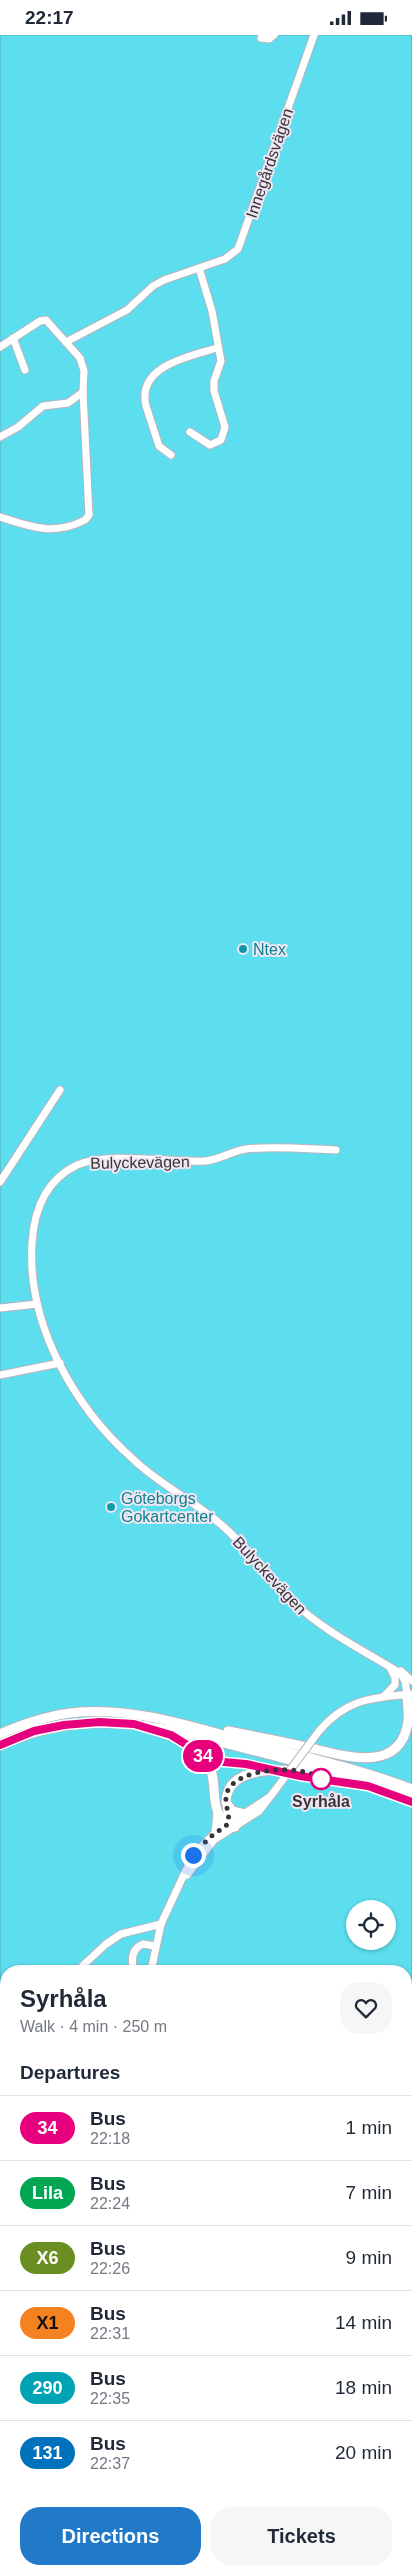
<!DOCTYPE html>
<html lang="en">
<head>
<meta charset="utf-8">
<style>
  body { margin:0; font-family:Arial,sans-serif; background:#f6f6f7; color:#1f2937; height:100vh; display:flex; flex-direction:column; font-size:19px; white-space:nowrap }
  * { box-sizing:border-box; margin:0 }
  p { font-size:16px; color:#747a83 }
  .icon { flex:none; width:28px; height:28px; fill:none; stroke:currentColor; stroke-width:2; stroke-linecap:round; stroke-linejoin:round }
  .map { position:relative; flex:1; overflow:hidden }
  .drawer { position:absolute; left:0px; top:1930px; width:412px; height:610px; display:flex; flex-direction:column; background:#fff; border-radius:20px 20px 0 0; box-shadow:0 1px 4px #0004 }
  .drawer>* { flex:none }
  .badge { padding:0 10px; border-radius:16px; font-size:18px; line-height:32px }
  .fabs { position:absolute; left:346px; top:1865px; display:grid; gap:10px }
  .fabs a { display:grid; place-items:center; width:50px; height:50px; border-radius:50%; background:#fff; box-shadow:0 1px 4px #0004; font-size:25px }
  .you { position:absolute; width:25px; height:25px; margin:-12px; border:4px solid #fff; border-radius:50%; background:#1a73e8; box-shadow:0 0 0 8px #1a73e833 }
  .map>.badge { position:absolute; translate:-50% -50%; box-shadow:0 0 0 2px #fff }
  h2 { padding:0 20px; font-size:19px; line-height:45px }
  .round { display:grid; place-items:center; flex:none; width:52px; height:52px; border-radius:20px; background:#f6f6f7 }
  .summary { display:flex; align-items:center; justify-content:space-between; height:85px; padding:0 20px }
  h1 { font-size:24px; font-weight:700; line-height:38px }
  .primary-button { display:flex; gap:10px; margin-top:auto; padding:10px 20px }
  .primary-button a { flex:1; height:58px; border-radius:20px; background:#2279c7; color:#fff; font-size:20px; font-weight:700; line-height:58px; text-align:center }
  .primary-button a+a { background:#f6f6f7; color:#1f2937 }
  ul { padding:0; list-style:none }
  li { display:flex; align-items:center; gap:15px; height:65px; padding:0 20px; border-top:1px solid #e0e1e3 }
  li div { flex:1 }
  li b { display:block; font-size:19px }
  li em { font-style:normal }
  li .badge { min-width:55px; font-weight:700; text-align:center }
  .status { display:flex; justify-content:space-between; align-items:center; height:35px; padding:0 25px; background:#fff; direction:ltr }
  .status svg { height:14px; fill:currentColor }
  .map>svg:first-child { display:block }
</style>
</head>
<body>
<div class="status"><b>22:17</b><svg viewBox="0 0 49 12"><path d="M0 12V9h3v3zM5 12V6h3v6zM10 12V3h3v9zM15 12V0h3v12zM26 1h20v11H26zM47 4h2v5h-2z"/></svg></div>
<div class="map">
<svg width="412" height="2540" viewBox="0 0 412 2540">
  <rect width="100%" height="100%" fill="#efe6f2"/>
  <path fill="#5cdeef" stroke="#51abb8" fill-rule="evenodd" d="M0,0H412V2540H0ZM355,1874H388V1906H355ZM6,1936H406V2534H6Z"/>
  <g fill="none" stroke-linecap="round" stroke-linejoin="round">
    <defs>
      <g id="minor">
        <polyline points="261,3 269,4 274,0"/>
        <polyline points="13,303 25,335"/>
        <polyline points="66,307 127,275 153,251 164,245 225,224 238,214 314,0"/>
        <polyline points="0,312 40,286 46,285 80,323 84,336 83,357"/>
        <polyline points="190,397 210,410 221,405 225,392 214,356 214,346 221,326 212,276 199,233"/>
        <path d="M0,402L18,392L43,371L68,368L83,357L89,480L85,485C54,501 31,492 0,482"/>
        <path d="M171,420L159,411L146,371C136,331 190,321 217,313"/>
        <path d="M336,1115C307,1114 275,1111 246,1114C232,1116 219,1125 205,1126C170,1128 108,1116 77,1130C46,1145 34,1175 32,1208C27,1290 74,1372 134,1425C159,1449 192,1465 218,1487C247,1510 266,1542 293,1567C325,1597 363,1615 400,1638L405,1646L407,1659"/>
        <polyline points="0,1147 60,1055"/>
        <polyline points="0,1273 37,1269"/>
        <polyline points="0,1340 60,1328"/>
        <polyline points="401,1636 412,1646"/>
        <polyline points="384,1661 395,1650 395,1642 390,1633"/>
        <path d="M319,1696C347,1663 372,1663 412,1659"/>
        <polyline points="187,1840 214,1805 259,1776 276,1754"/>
        <polyline points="77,1936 106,1909 121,1899 161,1889"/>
        <path d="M134,1936C131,1925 131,1914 143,1909L155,1911"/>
        <polyline points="151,1936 161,1889 193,1820 216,1797 268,1763"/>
        <polyline points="406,1989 412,1986"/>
        <polyline points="0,2034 6,2026"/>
        <polyline points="0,2281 6,2285"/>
        <polyline points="101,2534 103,2540"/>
      </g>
      <g id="major">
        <path d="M228,1696C254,1701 280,1706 307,1712C341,1720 401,1741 408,1686C409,1677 407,1668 407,1659"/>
        <path d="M163,1698C179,1703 200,1712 208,1728C221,1751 204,1780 235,1792"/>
        <path d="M0,1699C25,1688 52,1679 80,1677C137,1673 193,1692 248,1707C303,1721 359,1734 412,1754"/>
        <path d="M0,1710C95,1668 168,1694 263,1718C313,1731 364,1743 412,1763"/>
        <path d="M245,1779L232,1776L226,1767C227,1723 304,1736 331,1741"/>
        <polyline points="216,1797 218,1778"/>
        <polyline points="224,1797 229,1786 227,1770"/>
      </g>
    </defs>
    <use href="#minor" stroke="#bbb3be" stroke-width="9"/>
    <use href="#major" stroke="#bbb3be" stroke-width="11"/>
    <use href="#minor" stroke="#fff" stroke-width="7"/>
    <use href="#major" stroke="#fff" stroke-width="9"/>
    <defs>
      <polyline id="minor-bridge" points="276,1754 319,1696"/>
    </defs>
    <use href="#minor-bridge" stroke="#bbb3be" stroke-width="9" stroke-linecap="butt"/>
    <use href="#minor-bridge" stroke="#fff" stroke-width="7"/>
  </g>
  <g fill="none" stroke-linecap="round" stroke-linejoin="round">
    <defs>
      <polyline id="line" points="0,1710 34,1696 64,1690 99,1687 134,1689 171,1700 213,1726 246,1729 300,1741 368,1751 412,1767"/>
    </defs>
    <use href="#line" stroke="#fff" stroke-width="11"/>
    <use href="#line" stroke="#e6007e" stroke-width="8"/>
    <path stroke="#383539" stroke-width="5" stroke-dasharray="0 9" d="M193,1820L209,1803L228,1789C231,1778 222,1767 228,1755C240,1732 304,1729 321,1744"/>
  </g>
  <g fill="#0f9aa8" stroke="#efe6f2" stroke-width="2">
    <circle cx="243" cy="914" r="5"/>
    <circle cx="111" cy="1472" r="5"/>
  </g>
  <circle fill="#fff" stroke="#e6007e" stroke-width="2.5" cx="321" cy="1744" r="10"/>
  <g text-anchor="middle" stroke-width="4" stroke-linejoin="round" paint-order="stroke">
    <g font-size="16" fill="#383539" stroke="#efe6f2">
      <text transform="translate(269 128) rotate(-71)" y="6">Innegårdsvägen</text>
      <text transform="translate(140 1127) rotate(-1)" y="6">Bulyckevägen</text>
      <text transform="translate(270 1540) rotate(47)" y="6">Bulyckevägen</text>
    </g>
    <g font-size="16" fill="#0d838f" stroke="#efe6f2" text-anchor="start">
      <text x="253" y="920">Ntex</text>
      <text x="121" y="1469">Göteborgs<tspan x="121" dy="18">Gokartcenter</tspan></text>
    </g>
    <g font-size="16" font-weight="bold" fill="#383539" stroke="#efe6f2">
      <text x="321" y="1772">Syrhåla</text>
    </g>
  </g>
</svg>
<div class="fabs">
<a><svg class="icon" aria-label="locate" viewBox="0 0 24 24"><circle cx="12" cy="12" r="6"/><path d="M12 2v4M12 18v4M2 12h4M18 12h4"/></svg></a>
</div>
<div class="you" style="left:193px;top:1820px"></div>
<b class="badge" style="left:203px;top:1721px;background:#e6007e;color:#fff">34</b>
<section class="drawer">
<div class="summary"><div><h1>Syrhåla</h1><p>Walk · 4 min · 250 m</p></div><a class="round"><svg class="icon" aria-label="heart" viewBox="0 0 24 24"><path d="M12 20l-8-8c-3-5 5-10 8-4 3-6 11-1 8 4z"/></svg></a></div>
<h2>Departures</h2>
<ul>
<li><span class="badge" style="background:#e6007e;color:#fff">34</span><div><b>Bus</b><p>22:18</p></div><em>1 min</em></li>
<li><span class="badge" style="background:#00a651;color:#fff">Lila</span><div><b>Bus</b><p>22:24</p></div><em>7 min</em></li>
<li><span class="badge" style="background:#6b8e23;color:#fff">X6</span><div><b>Bus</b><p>22:26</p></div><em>9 min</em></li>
<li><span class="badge" style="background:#f58220;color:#111">X1</span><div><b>Bus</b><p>22:31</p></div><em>14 min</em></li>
<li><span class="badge" style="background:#00a3b4;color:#fff">290</span><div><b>Bus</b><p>22:35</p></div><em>18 min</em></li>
<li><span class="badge" style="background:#0072bc;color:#fff">131</span><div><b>Bus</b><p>22:37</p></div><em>20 min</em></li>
</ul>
<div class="primary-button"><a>Directions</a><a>Tickets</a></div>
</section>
</div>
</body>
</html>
